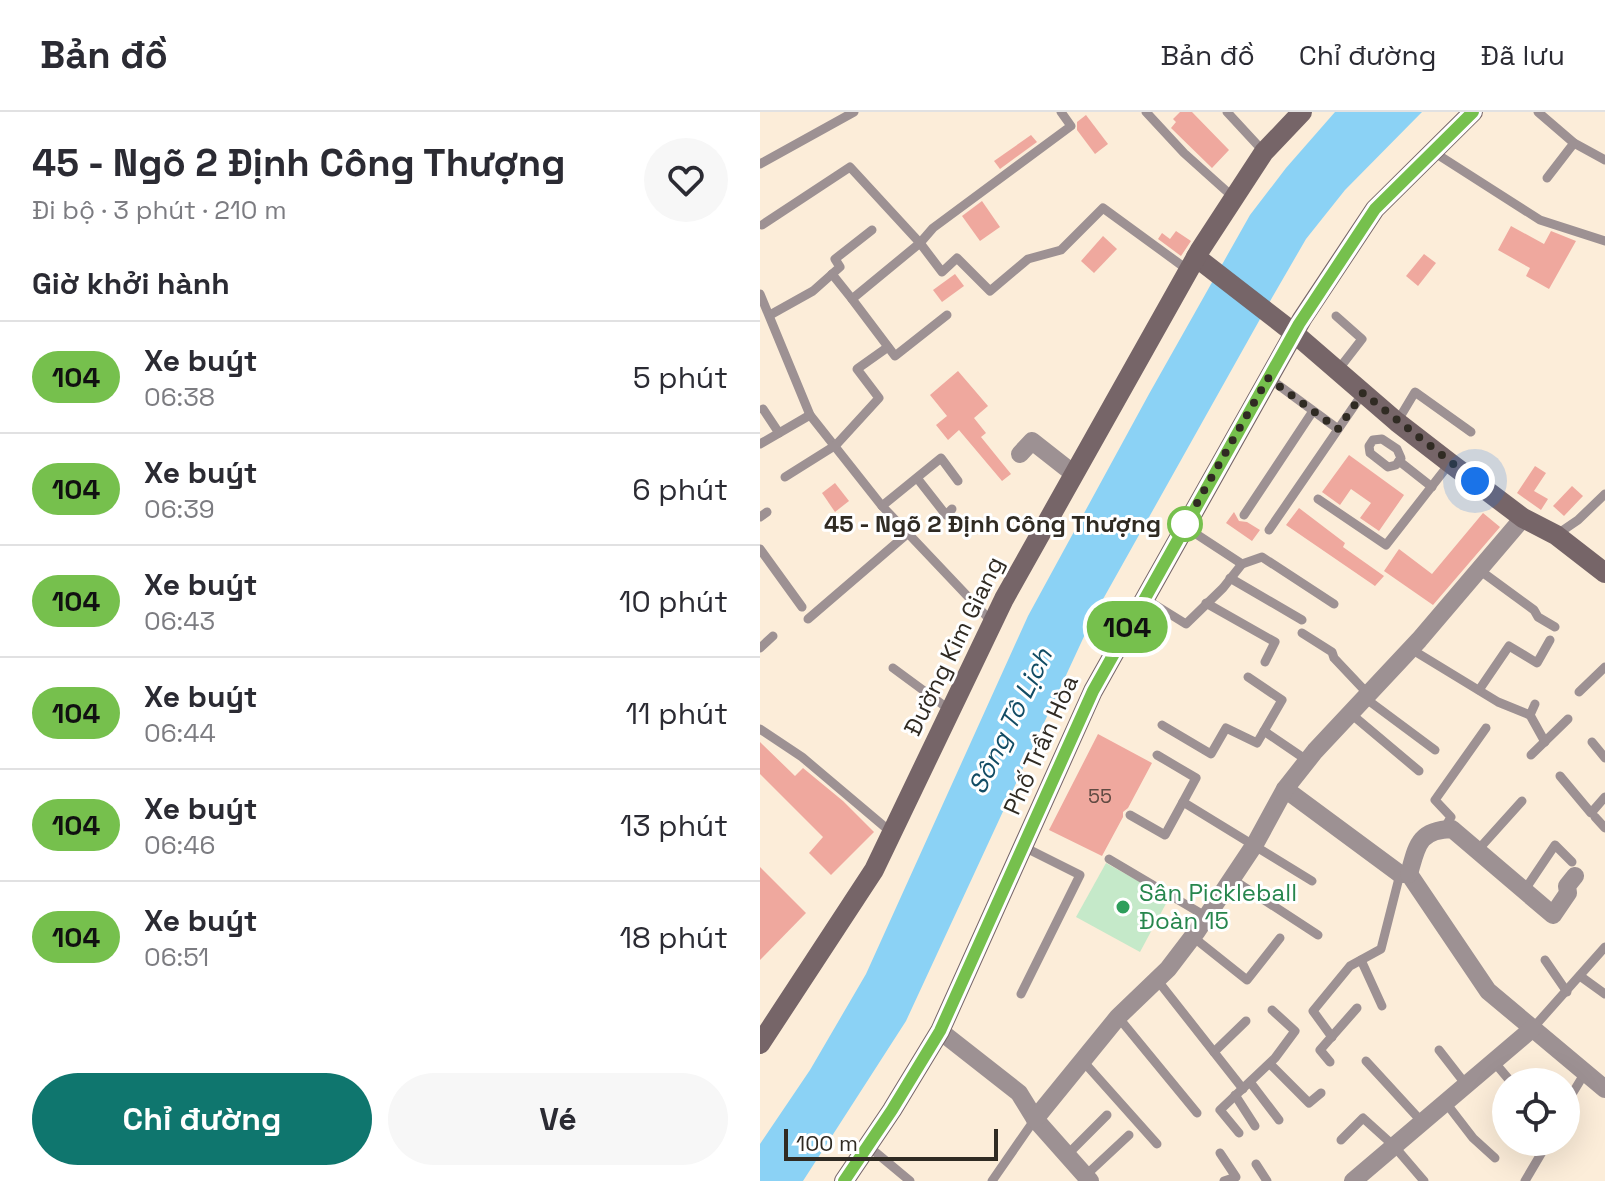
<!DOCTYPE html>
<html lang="vi">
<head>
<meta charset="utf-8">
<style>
  body { margin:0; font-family:"Space Grotesk",sans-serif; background:#f7f7f7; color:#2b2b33; height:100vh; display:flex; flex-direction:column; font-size:30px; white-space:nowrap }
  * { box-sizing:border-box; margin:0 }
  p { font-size:26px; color:#7c7c81 }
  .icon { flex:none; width:44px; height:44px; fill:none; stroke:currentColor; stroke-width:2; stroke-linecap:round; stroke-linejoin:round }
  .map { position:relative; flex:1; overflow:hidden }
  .side { display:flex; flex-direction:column; background:#fff; width:760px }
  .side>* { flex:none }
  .badge { padding:0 16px; border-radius:26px; font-size:28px; line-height:52px }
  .fabs { position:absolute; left:732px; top:956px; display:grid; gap:16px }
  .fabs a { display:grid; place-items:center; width:88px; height:88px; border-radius:50%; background:#fff; box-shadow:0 8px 32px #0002; font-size:40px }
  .scale { position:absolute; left:24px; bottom:20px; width:214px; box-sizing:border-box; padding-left:8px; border:4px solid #302b23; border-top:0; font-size:22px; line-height:28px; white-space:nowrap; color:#302b23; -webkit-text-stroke:6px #fff; paint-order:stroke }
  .you { position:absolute; width:40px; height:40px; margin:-20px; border:6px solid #fff; border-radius:50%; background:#1a73e8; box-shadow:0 0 0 12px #1a73e833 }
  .map>.badge { position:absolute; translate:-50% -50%; box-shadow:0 0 0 4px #fff }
  h2 { padding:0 32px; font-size:30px; line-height:72px }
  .round { display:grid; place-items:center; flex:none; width:84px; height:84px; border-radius:42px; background:#f7f7f7 }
  .headline { display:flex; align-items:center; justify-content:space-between; height:136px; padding:0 32px }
  h1 { font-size:38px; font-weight:700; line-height:60px }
  .button { display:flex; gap:16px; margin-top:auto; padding:16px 32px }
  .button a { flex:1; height:92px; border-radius:48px; background:#0f766e; color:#fff; font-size:32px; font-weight:700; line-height:92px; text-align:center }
  .button a+a { background:#f7f7f7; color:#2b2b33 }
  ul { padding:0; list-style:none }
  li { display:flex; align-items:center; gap:24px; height:112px; padding:0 32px; border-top:2px solid #e1e1e2 }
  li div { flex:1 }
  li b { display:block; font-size:30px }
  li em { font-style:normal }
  li .badge { min-width:88px; font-weight:700; text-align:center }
  header { display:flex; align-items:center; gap:48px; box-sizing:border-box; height:112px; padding:0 40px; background:#fff; border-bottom:2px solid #e1e1e2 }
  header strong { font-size:38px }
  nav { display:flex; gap:44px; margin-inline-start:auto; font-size:28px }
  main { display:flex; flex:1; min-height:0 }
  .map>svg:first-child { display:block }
</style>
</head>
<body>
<header>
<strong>Bản đồ</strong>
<nav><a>Bản đồ</a><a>Chỉ đường</a><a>Đã lưu</a></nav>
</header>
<main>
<section class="side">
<div class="headline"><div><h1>45 - Ngõ 2 Định Công Thượng</h1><p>Đi bộ · 3 phút · 210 m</p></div><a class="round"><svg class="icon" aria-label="heart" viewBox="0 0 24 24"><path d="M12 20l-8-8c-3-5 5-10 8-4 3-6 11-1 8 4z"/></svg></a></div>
<h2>Giờ khởi hành</h2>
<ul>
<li><span class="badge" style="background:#76c04d;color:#111">104</span><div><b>Xe buýt</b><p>06:38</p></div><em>5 phút</em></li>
<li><span class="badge" style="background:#76c04d;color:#111">104</span><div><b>Xe buýt</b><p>06:39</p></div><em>6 phút</em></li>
<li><span class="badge" style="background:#76c04d;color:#111">104</span><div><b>Xe buýt</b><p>06:43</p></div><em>10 phút</em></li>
<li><span class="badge" style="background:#76c04d;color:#111">104</span><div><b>Xe buýt</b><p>06:44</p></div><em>11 phút</em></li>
<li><span class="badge" style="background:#76c04d;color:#111">104</span><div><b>Xe buýt</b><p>06:46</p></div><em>13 phút</em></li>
<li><span class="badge" style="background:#76c04d;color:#111">104</span><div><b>Xe buýt</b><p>06:51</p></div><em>18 phút</em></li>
</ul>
<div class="button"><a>Chỉ đường</a><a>Vé</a></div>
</section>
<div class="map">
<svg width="845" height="1069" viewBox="0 0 845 1069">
  <rect width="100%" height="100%" fill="#fcedd9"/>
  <polygon fill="#c5e9c9" points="346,751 409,786 380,840 316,805"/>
  <polygon fill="#8bd2f5" points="575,0 662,0 585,78 546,127 513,184 333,505 146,909 43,1069 0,1069 0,1032 50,958 106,862 268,504 389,282 490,103 526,56"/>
  <g fill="#efa89e">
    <polygon points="420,0 432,0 469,38 452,56 411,16 416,10 413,7"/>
    <polygon points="326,3 348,32 335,42 317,18 317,10"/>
    <polygon points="271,23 277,30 240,57 234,49"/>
    <polygon points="222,89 240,115 220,129 202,104"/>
    <polygon points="751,114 784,132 791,119 816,129 789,177 766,164 770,156 738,138"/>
    <polygon points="416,119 431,129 421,144 398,127 402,121 410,127"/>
    <polygon points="343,124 357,137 334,161 321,149"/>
    <polygon points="664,142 676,151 658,174 646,164"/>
    <polygon points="195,162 204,174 182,190 173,178"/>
    <polygon points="198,259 228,294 214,306 226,321 221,325 251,362 242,369 199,318 188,328 176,313 187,304 170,283"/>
    <polygon points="589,343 644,383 619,419 600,406 611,391 591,377 580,393 562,380"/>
    <polygon points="775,354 786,361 774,379 788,387 781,398 757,381"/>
    <polygon points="75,371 89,389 75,400 62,381"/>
    <polygon points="812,374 823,384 804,404 793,394"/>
    <polygon points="539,396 585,431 583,435 624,464 615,474 526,413"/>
    <polygon points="474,400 479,409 487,410 500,418 492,429 466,411"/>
    <polygon points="723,401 740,415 673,493 624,459 639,437 672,462"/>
    <polygon points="338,622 392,651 368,696 363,700 363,705 342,744 289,718"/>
    <polygon points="0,630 35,664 43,656 83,689 114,720 71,763 49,741 63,725 0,662"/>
    <polygon points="0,755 46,801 0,848"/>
  </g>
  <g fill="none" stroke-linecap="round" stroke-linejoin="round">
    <g stroke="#9d9193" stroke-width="9">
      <polyline points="386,0 424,41 473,85"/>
      <polyline points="467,0 504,40"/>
      <polyline points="778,0 814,31 845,48"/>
      <polyline points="672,39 780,108 845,129"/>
      <polyline points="0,52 94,0"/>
      <polyline points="787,66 814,31"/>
      <polyline points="2,113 90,55 160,131 182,160 197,146 230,179 268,147 301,138 343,96 428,158"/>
      <polyline points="72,162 92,187 160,131 173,116 311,14 301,0"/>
      <polyline points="0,182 50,303 122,394 232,510"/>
      <polyline points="92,187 135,244 187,203"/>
      <polyline points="10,203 53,179 80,155 75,147 112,118"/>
      <polyline points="576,204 602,227 578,258"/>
      <polyline points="510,267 578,317"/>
      <polyline points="3,297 19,321"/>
      <polyline points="637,310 655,280 711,320"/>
      <polygon points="622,327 637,337 641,346 636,353 628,355 610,341 609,334 613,328"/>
      <polyline points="0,332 50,303"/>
      <polyline points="639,349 672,375"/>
      <polyline points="25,365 76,333 119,286 97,257 128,235"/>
      <polyline points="157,366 186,403 192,397"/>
      <polyline points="558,387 626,433 690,351"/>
      <polyline points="122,394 181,346 198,369"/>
      <polyline points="484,403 553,299"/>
      <polyline points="0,405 7,400"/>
      <polyline points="424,414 482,452"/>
      <polyline points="509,418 603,281"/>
      <polyline points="796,423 818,408 845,382"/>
      <polyline points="0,437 42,495"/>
      <polyline points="718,457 774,498 778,505 795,515"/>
      <polyline points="470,466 542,508"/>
      <polyline points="384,486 426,512 463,476 482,452 502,445 574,492"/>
      <polyline points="446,491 515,530 505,550"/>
      <polyline points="48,507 147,422"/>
      <polyline points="542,521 572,540 574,546 608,582"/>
      <polyline points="0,536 13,524"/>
      <polyline points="651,537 738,590 770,603"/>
      <polyline points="133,556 190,598"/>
      <polyline points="488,565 522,588 504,619"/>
      <polyline points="719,578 749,534 777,551 790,528"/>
      <polyline points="819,580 845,555"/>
      <polyline points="605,586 675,638"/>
      <polyline points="590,601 659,659"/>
      <polyline points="770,603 785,630"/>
      <polyline points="770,603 775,592"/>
      <polyline points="402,613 451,642 466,616 497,631 504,619 548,649"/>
      <polyline points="0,617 42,645 132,721"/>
      <polyline points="832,630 845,646"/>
      <polyline points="397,643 436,666 423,690 552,769"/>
      <polyline points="771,643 808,607"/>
      <polyline points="800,664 831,701 845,685"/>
      <polyline points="370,703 405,723 423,690"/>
      <polyline points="835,705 845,716"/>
      <polyline points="684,717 691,705 675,688 726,616"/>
      <polyline points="717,739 762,689"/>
      <polyline points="349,747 447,805"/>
      <polyline points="472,767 558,823"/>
      <polyline points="764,779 795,733 812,750"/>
      <polyline points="433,825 487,868 520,826"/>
      <polyline points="601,848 622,894"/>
      <polyline points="785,848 807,880"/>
      <polyline points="820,864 845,882"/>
      <polyline points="398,869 483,977"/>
      <polyline points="261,882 320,763 264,735"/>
      <polyline points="358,905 437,1001"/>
      <polyline points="773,916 845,835"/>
      <polyline points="572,925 553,899 590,854 621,837 640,762"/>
      <polyline points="679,938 707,974"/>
      <polyline points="454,940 486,909"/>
      <polyline points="322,948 397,1032"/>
      <polyline points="606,949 663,1011"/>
      <polyline points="570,950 560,938 597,896"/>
      <polyline points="735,951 751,970"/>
      <polyline points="510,952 549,991 561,981"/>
      <polyline points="490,970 519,1008"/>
      <polyline points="475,983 495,1014"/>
      <polyline points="686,991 713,1026 735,1046"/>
      <polyline points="806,992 826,959"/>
      <polyline points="479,1021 460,998 515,946 535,919 512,898"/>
      <polyline points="581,1028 603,1006 634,1034 664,1069"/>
      <polyline points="108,1034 150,1069"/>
      <polyline points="460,1041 476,1065 464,1069"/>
      <polyline points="307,1043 347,1003"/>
      <polyline points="496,1052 507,1069"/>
      <polyline points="325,1064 369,1023"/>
      <polyline points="232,1069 275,1007"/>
      <polyline points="765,1069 788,1030"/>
    </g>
    <g stroke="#9d9193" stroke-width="18">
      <polyline points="260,342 272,329 314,362"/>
      <polyline points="525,677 640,762 649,762 728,879 845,977"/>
      <path d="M649,762C657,734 658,718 692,717L793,803L808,781L807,774L815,764"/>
      <polyline points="180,919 259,981 275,1007 330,1069"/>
      <polyline points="275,1007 358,905 408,857 437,819 495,732 525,677 555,639 659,528 763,406"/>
      <polyline points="593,1069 773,916"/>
    </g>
    <g stroke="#766568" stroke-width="20">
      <polyline points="436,145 534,221 637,310 690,351 763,406 796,423 845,461"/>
      <polyline points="0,932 114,758 244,487 440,138 504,40 542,0"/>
      <polyline points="84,1069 132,998 180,919 333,579 542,207 615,97 713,0"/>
    </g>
  </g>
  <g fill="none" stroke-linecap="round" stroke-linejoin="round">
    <defs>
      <polyline id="line" points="84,1069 132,998 180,919 333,579 539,212 615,97 713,0"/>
    </defs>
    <use href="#line" stroke="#fff" stroke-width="18"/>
    <use href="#line" stroke="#76c04d" stroke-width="12"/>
    <polyline stroke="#302b23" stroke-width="8" stroke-dasharray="0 14.4" points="425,412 424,414 508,266 578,317 603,281 715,369"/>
  </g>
  <circle fill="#fff" stroke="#76c04d" stroke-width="4" cx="425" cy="412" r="16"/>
  <circle fill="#2e9e5b" stroke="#fff" stroke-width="3" cx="363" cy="795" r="8"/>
  <g text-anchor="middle" stroke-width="6" stroke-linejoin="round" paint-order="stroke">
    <g font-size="20" fill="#604a42">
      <text x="340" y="691">55</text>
    </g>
    <g font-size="24" font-weight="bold" fill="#302b23" stroke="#fff" text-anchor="end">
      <text x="401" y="420">45 - Ngõ 2 Định Công Thượng</text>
    </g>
    <g font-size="24" fill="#302b23" stroke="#fff">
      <text transform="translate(194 534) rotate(-64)" y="8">Đường Kim Giang</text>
      <text transform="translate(281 633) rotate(-66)" y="8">Phố Trần Hòa</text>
    </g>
    <g font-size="24" fill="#27864d" stroke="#fff" text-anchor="start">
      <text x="379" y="789">Sân Pickleball<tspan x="379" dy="28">Đoàn 15</tspan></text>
    </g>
    <g font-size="26" font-style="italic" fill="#124c64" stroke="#fff">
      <text transform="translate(250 609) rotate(-64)" y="9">Sông Tô Lịch</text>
    </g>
  </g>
</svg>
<div class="fabs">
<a><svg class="icon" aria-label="locate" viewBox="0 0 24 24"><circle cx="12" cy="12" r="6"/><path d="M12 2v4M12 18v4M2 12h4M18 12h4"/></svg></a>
</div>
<div class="scale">100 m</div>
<div class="you" style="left:715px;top:369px"></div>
<b class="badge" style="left:367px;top:515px;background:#76c04d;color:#111">104</b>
</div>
</main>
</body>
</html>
